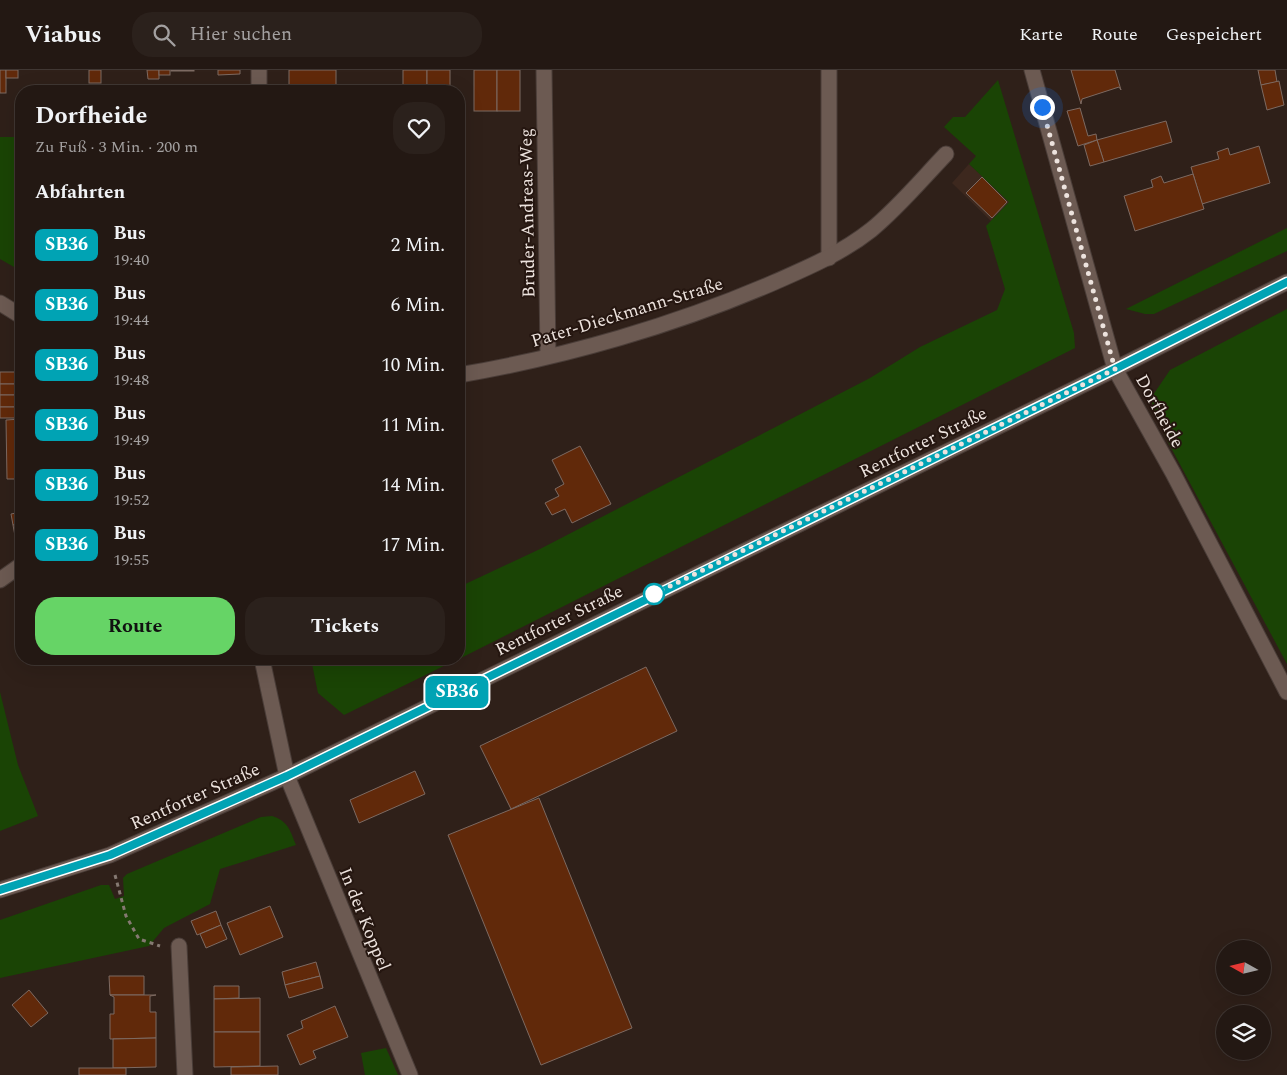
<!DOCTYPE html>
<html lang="de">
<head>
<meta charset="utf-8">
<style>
  body { margin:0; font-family:Spectral,serif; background:#2b211c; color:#f1f3f6; height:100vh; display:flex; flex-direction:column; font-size:19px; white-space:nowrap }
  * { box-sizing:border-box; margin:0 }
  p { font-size:16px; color:#a3a0a0 }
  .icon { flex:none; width:28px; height:28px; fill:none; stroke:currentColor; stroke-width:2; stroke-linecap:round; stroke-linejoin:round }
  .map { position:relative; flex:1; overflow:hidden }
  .side { position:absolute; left:15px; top:15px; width:450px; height:580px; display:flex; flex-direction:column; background:#231813; border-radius:20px; box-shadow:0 5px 20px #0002,0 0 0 1px #403733 }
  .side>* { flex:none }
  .badge { padding:0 10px; border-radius:8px; font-size:18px; line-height:32px }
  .needle { width:32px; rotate:278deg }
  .fabs { position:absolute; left:1216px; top:870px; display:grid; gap:10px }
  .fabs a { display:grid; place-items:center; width:55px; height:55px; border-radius:50%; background:#231813; box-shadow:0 5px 20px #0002,0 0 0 1px #403733; font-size:25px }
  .you { position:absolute; width:25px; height:25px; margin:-12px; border:4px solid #fff; border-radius:50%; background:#1a73e8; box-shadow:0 0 0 8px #1a73e833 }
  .map>.badge { position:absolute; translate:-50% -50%; box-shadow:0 0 0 2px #fff }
  h2 { padding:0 20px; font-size:19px; line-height:45px }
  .round { display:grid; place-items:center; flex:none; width:52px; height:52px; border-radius:20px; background:#2b211c }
  .headline { display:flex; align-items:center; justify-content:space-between; height:85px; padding:0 20px }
  h1 { font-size:24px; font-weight:700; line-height:38px }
  .button { display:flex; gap:10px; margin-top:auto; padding:10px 20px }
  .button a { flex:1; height:58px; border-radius:20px; background:#66d466; color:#111; font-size:20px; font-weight:700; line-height:58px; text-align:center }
  .button a+a { background:#2b211c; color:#f1f3f6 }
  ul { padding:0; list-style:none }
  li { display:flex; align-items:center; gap:15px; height:60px; padding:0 20px }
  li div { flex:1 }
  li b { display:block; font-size:19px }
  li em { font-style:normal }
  li .badge { min-width:55px; font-weight:700; text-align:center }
  header { display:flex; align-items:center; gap:30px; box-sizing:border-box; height:70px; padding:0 25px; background:#231813; border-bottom:1px solid #403733 }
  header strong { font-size:24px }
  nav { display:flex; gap:28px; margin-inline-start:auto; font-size:18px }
  .search { width:350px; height:45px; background:#2b211c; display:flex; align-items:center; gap:12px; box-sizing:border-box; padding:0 18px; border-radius:20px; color:#a3a0a0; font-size:19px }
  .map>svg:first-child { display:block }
</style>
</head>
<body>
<header>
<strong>Viabus</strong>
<div class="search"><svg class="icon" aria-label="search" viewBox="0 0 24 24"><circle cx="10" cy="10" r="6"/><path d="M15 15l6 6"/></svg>Hier suchen</div>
<nav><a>Karte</a><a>Route</a><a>Gespeichert</a></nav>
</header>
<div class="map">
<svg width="1287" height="1005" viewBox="0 0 1287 1005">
  <rect width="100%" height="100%" fill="#2f2019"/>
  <polygon fill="#3d281e" points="969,94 1010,132 991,151 952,113"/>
  <g fill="#1a4405">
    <polygon points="998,10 1074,263 1075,278 459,589 459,517 540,479 870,308 920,277 997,240 1005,219 986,156 1009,132 969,94 976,86 944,57 953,47 965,47"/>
    <polygon points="20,67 21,201 0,189 0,67"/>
    <polygon points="1287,158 1287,181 1154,244 1145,244 1126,239"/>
    <polygon points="1287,239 1287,594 1168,372 1152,336 1153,325 1170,300"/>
    <polygon points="311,589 458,589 344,645 318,623"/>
    <polygon points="0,622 18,695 38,746 0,761"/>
    <path d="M272,746C288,751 290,760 296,775L220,799L210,834L164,858L149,876L0,908V850L101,815H109L115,829L124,826L123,808L127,804L261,747Z"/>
    <polygon points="386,978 398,1005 365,1005 361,983"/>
  </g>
  <g fill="#61290a" stroke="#7d6a62">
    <rect x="0" y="0" width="6" height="23"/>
    <rect x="6" y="0" width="12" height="8"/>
    <rect x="89" y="0" width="12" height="13"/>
    <polygon points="147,0 159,0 159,9 148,9"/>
    <rect x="159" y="0" width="11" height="5"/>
    <rect x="171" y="0" width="23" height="1"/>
    <polygon points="240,0 240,4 218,5 218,0"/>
    <polygon points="289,0 336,0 336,18 289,19"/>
    <rect x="403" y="0" width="24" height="21"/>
    <rect x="427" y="0" width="23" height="21"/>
    <rect x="474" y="0" width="23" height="41"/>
    <rect x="497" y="0" width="23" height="41"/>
    <polygon points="1071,0 1115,0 1121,20 1119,17 1082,29 1081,34"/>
    <polygon points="1258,0 1275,0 1277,12 1261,15"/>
    <polygon points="1279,11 1284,35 1267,40 1261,15"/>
    <polygon points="336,18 336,21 289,21 289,19"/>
    <polygon points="1080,38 1088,66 1096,64 1097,70 1078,76 1067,41"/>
    <polygon points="1166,51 1172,72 1104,92 1097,70"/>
    <polygon points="1097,70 1104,92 1090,96 1084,75"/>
    <polygon points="1259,76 1270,113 1202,134 1191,97 1219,89 1217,82 1228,78 1230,85"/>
    <polygon points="1193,104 1204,139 1135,161 1124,126 1153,117 1151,110 1161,106 1164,113"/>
    <polygon points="982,107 1007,132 992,148 966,123"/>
    <rect x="0" y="302" width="18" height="12"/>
    <rect x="0" y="314" width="18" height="11"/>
    <rect x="0" y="325" width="18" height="12"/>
    <rect x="0" y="337" width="18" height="11"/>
    <polygon points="21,349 21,409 7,409 6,350"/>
    <polygon points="580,376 611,434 572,453 565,439 552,445 545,433 559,426 555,419 564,414 552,390"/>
    <polygon points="21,442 21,453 13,455 11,444"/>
    <polygon points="21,453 21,465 15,466 13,455"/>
    <polygon points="646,597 677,661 511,739 480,676"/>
    <polygon points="415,701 425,724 359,753 350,730"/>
    <polygon points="539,728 632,958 541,995 448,765"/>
    <polygon points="270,836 283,867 240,885 227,853"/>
    <polygon points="216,841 221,855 197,865 191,851"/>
    <polygon points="221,855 227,869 206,878 200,864"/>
    <polygon points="316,892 320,906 285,915 282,902"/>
    <polygon points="109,906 144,906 144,925 110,925"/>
    <polygon points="320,906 323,918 289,928 285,915"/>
    <polygon points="214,916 239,916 239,928 214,929"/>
    <polygon points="29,920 48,943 31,957 12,935"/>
    <polygon points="110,925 156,925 150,926 150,942 156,942 156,968 110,969 110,944 114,944 114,927"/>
    <polygon points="260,928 260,962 214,962 214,929"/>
    <polygon points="335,936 348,967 313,981 316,988 300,995 287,965 303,958 301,951"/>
    <polygon points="214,962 260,962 260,996 214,997"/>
    <polygon points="156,968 156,997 113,998 113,969"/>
    <polygon points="278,996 278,1005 231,1005 231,997"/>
    <rect x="79" y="998" width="47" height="7"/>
  </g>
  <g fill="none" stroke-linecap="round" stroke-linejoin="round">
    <defs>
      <g id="street">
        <polyline points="259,0 259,21"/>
        <polyline points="544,0 548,286"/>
        <polyline points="829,0 829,188"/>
        <polyline points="1032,0 1115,299 1173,403 1287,622"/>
        <polyline points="0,233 21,246"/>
        <path d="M459,305C565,287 676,255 775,212C809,197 842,183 871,160C898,138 922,109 946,84"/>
        <polyline points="0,510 21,495"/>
        <polyline points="262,589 287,706 410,1005"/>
        <polyline points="179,876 185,1005"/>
      </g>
      <polyline id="secondary" points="0,820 110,785 287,706 1115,299 1287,212"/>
    </defs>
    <use href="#street" stroke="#4a3d38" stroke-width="17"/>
    <use href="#secondary" stroke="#4a3d38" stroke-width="17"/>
    <polyline stroke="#857972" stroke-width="3" stroke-dasharray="4 4" stroke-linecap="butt" points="115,805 126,846 139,869 160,876"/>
    <use href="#street" stroke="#6c5a52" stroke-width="15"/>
    <use href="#secondary" stroke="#6c5a52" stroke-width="15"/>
  </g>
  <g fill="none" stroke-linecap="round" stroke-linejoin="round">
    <defs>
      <polyline id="line" points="0,820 110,785 287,706 1115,299 1287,212"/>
    </defs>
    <use href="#line" stroke="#fff" stroke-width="11"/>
    <use href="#line" stroke="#00a3b4" stroke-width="8"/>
    <polyline stroke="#ede3de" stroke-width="5" stroke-dasharray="0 9" points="654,524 1115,299 1042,37"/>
  </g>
  <circle fill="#fff" stroke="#00a3b4" stroke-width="2.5" cx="654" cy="524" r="10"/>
  <g text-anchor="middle" stroke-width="4" stroke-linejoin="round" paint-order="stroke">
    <g font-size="18" fill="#ede3de" stroke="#251610">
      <text transform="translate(527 143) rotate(-91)" y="6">Bruder-Andreas-Weg</text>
      <text transform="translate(627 242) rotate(-17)" y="6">Pater-Dieckmann-Straße</text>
      <text transform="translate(1160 341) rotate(61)" y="6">Dorfheide</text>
      <text transform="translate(923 372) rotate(-26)" y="6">Rentforter Straße</text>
      <text transform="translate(559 550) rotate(-26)" y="6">Rentforter Straße</text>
      <text transform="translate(195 726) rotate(-24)" y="6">Rentforter Straße</text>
      <text transform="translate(365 849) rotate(68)" y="6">In der Koppel</text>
    </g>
  </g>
</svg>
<div class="fabs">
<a><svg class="needle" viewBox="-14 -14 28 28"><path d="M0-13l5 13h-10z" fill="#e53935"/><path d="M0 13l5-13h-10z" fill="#a3a0a0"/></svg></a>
<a><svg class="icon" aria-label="layers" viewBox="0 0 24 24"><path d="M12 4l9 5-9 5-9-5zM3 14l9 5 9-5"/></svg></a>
</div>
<div class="you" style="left:1042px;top:37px"></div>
<b class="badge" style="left:457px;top:622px;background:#00a3b4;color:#fff">SB36</b>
<section class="side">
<div class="headline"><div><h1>Dorfheide</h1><p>Zu Fuß · 3 Min. · 200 m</p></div><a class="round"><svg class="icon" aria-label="heart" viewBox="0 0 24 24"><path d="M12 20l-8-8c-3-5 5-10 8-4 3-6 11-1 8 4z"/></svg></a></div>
<h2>Abfahrten</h2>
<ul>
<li><span class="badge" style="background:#00a3b4;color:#fff">SB36</span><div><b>Bus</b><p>19:40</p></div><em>2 Min.</em></li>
<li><span class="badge" style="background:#00a3b4;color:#fff">SB36</span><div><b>Bus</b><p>19:44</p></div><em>6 Min.</em></li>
<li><span class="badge" style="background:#00a3b4;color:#fff">SB36</span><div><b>Bus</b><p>19:48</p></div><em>10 Min.</em></li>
<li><span class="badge" style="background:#00a3b4;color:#fff">SB36</span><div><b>Bus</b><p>19:49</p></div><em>11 Min.</em></li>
<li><span class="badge" style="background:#00a3b4;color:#fff">SB36</span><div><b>Bus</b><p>19:52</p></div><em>14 Min.</em></li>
<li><span class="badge" style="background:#00a3b4;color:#fff">SB36</span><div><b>Bus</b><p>19:55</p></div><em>17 Min.</em></li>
</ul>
<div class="button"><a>Route</a><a>Tickets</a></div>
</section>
</div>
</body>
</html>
